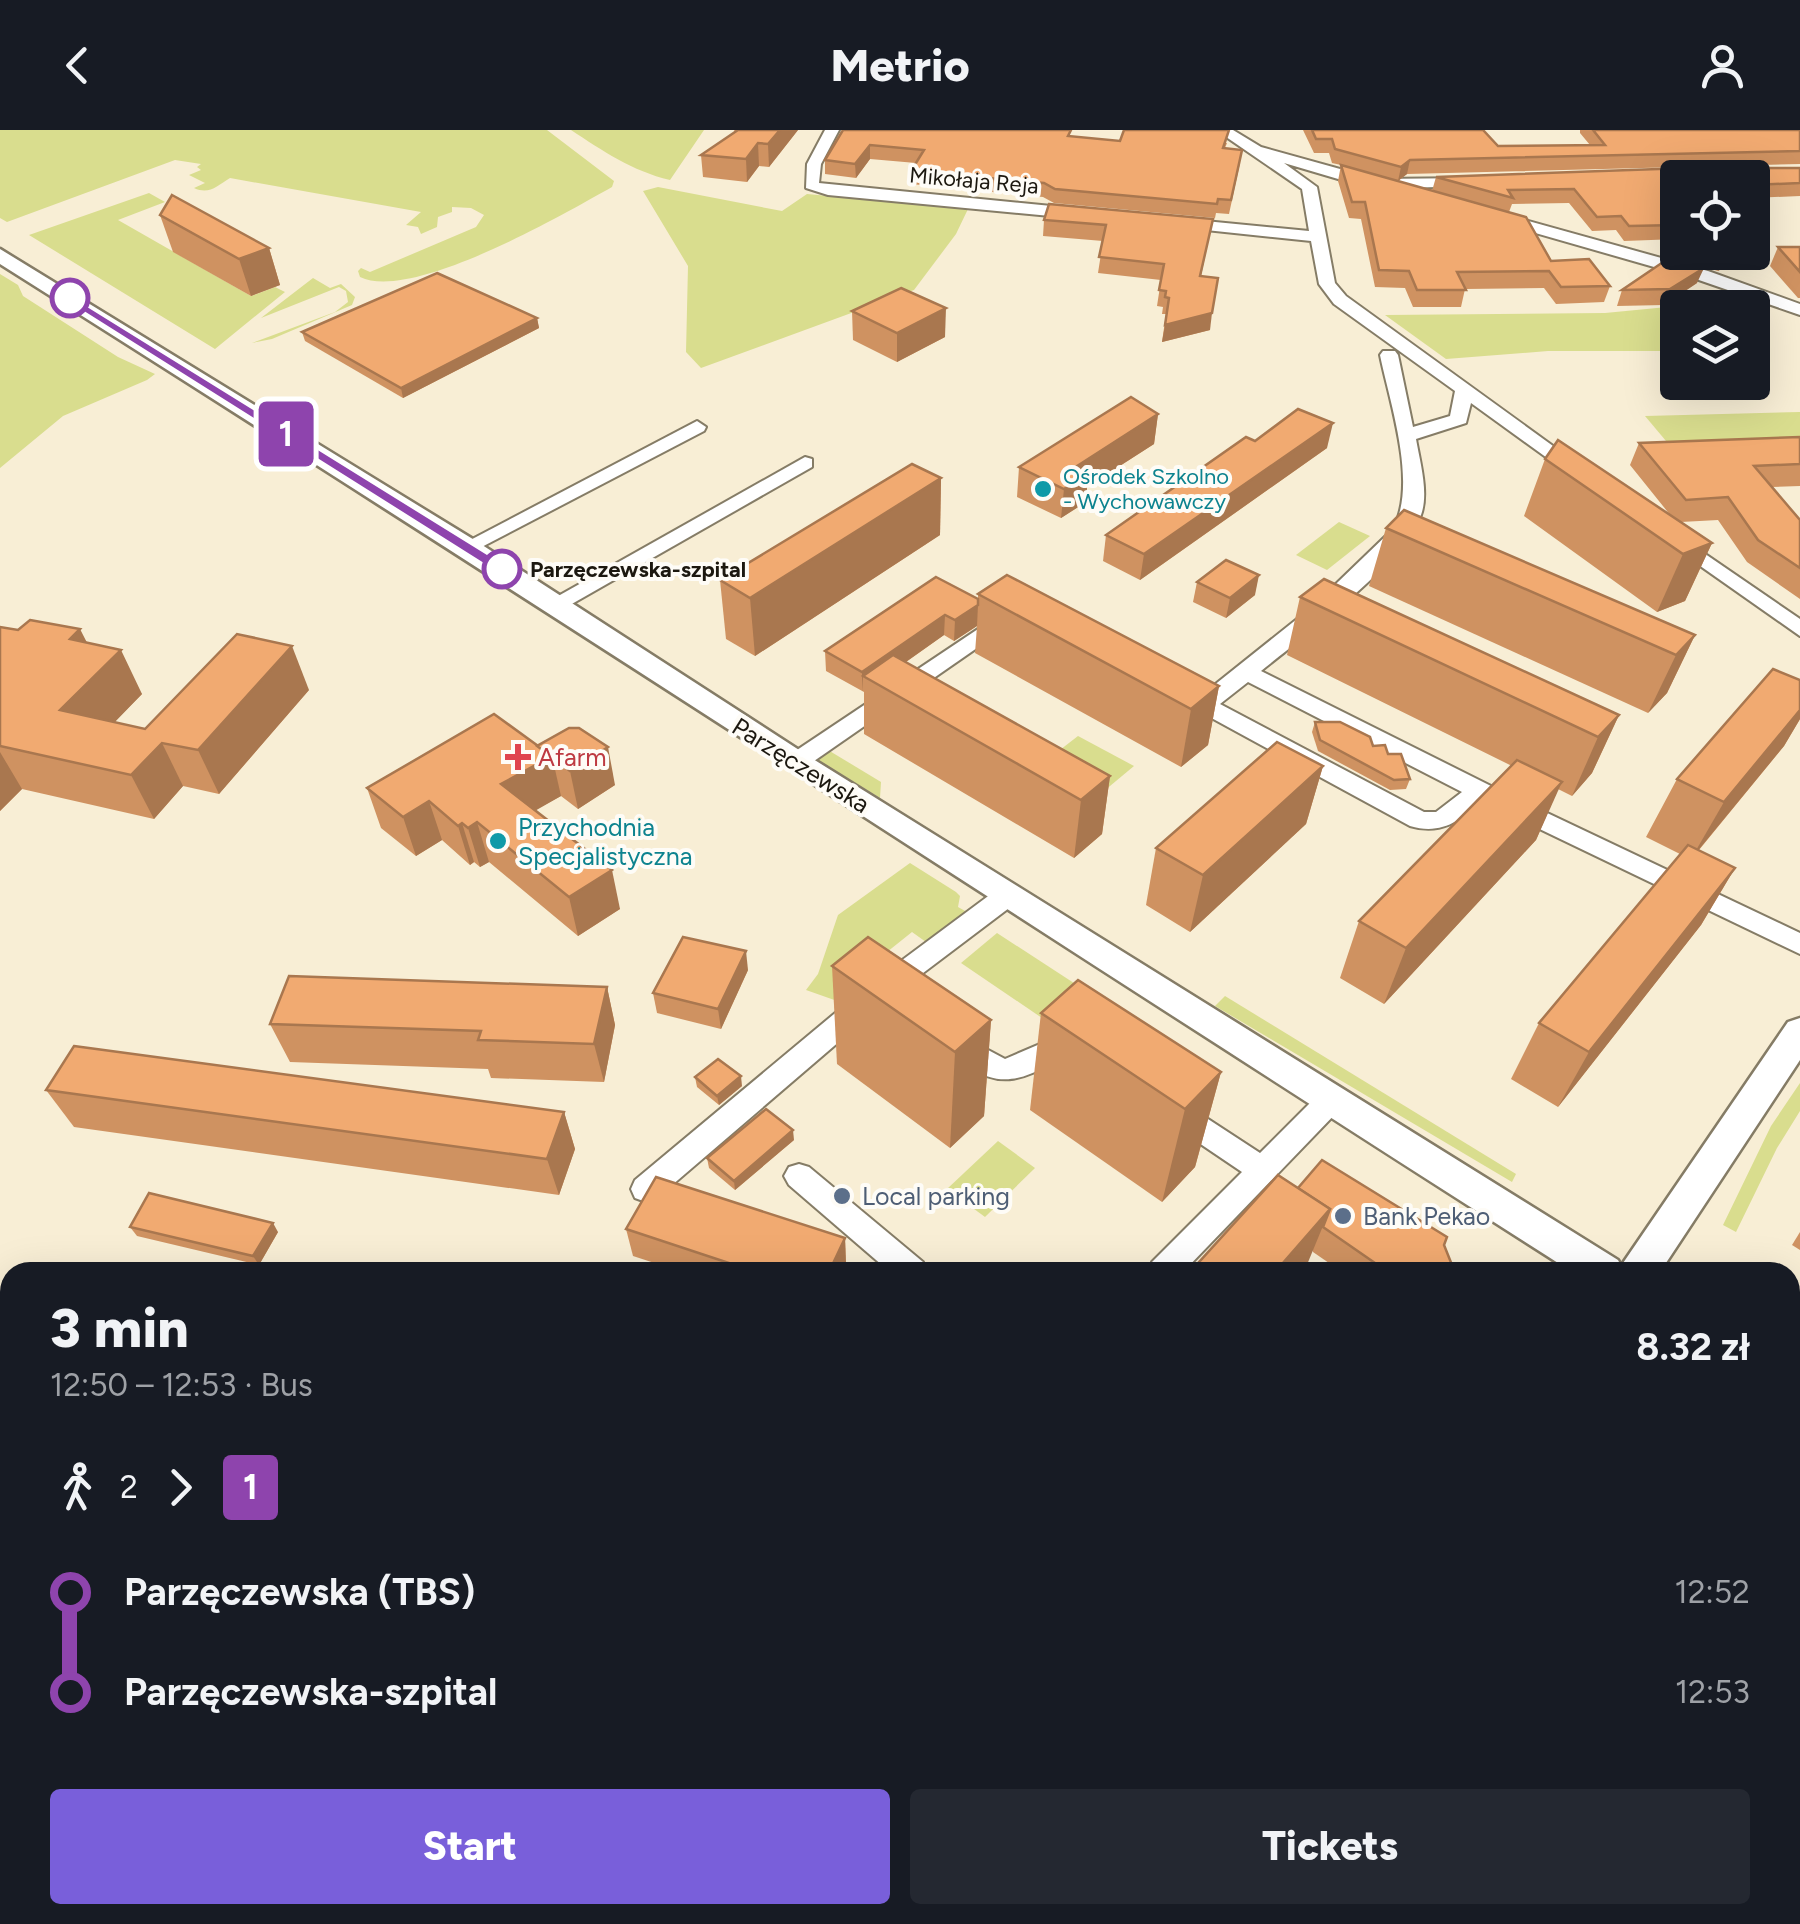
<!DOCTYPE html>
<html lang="en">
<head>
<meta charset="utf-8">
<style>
  body { margin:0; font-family:Figtree,sans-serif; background:#242831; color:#f1f3f6; height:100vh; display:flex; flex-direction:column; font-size:38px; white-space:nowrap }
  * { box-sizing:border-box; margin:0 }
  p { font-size:32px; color:#9ea1a6 }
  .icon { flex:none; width:55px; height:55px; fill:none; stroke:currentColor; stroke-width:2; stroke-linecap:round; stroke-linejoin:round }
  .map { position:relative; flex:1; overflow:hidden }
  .drawer { position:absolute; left:0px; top:1132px; width:1800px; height:662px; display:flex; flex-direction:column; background:#171b24; border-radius:30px 30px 0 0; box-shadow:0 10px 40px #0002 }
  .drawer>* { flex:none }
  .badge { padding:0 20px; border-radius:8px; font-size:35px; line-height:65px }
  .controls { position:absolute; left:1660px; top:30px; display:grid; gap:20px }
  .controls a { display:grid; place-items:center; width:110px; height:110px; border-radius:10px; background:#171b24; box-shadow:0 10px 40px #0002; font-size:50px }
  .map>.badge { position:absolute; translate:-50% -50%; box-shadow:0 0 0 5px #fff }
  .legs { display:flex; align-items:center; gap:15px; height:110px; padding:0 50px; font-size:32px }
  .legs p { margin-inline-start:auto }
  .head { display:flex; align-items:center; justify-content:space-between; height:170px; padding:0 50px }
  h1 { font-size:55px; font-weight:800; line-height:75px }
  .primary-button { display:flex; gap:20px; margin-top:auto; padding:20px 50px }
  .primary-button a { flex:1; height:115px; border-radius:10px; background:#795fda; color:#fff; font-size:40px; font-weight:800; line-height:115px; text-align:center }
  .primary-button a+a { background:#242831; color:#f1f3f6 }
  ul { padding:0 50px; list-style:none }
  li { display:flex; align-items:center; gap:35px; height:100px; font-size:38px }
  li i { display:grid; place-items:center; width:15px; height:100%; margin:0 12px; background:currentColor }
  li i::after { content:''; width:25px; height:25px; margin:-12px; border:8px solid; border-radius:50%; background:#171b24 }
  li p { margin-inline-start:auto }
  li:first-child i { background:linear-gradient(#0000 50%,currentColor 0) }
  li:last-child i { background:linear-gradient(currentColor 50%,#0000 0) }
  header { display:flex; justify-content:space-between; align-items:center; height:130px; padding:0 50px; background:#171b24; font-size:45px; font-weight:800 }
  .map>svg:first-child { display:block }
</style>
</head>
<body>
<header><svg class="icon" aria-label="back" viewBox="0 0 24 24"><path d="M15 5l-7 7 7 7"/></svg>Metrio<svg class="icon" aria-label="person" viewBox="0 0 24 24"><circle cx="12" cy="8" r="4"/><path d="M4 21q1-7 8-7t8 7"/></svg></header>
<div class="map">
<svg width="1800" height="1794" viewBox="0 0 1800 1794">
  <rect width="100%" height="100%" fill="#f8eed5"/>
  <g fill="#d9dd8e">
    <path d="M0,0H547L614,51L612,57C562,85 412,172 360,147L358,141L361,138L370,142L476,97L484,85L471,78L452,77V82L438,87L437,97L421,104L418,97L406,95L421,82L230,48C217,56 209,65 194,58L205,53L189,45L201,40L197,37L201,34L175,30L7,92L0,88Z"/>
    <path d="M571,0H704L670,50C632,41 603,21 571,0Z"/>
    <polygon points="658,57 782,81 807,64 968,79 956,104 914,160 701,238 686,222 688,136 643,61"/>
    <polygon points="149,63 165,72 118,90 251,166 275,157 285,162 215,219 29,105"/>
    <polygon points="0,144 18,155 23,166 118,227 155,244 147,250 63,286 0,338"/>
    <polygon points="313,148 330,158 341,154 355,167 352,175 272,209 252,213 335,182 348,172 346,161 339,157 261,188"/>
    <polygon points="1688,175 1691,177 1678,178 1677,221 1548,221 1446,229 1385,185 1605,183"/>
    <polygon points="1800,282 1800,324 1682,330 1645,286"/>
    <polygon points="1339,392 1370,406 1327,440 1296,425"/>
    <polygon points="1078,606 1134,636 1104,661 1047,630"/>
    <polygon points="828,620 881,652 880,668 819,631 819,626"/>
    <polygon points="910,733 956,762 960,766 958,777 967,782 926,812 912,802 837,862 840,872 806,860 818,844 838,785"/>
    <polygon points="997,803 1080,857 1042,888 961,833"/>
    <polygon points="1225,866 1516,1044 1512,1052 1215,876"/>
    <polygon points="1800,953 1800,981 1777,1018 1736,1102 1723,1095 1771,996"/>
    <polygon points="998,1011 1035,1038 985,1087 947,1059"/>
    <polygon points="0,1757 10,1757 10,1785 441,1785 435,1794 0,1794"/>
  </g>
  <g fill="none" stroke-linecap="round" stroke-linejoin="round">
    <defs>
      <g id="minor">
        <polygon points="825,0 839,0 821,34 819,53 1082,79 1090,84 1082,89 828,65 806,58 807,34"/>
        <path d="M1216,0H1233L1261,17L1376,49L1474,48L1477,51L1469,56L1372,59L1284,33L1317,57L1335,153L1346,166L1589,342L1586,346H1572L1471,273L1466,293L1416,309C1420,332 1429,363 1421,385C1402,435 1304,506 1261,541L1501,661L1800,803V824L1481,671C1460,692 1440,705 1410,696L1173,567L1170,562L1173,557L1181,555L1203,564L1312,477L1393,399C1418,354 1390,274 1380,225L1383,221H1395L1398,225L1413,297L1450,286L1455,261L1334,174L1319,154L1311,111L1168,96L1166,93L1174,88L1309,101L1302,59ZM1248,552L1462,662L1436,682H1424L1220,574Z"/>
        <polygon points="1496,82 1708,141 1800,174 1800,185 1696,149 1490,90 1490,84"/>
        <polygon points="697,291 706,297 704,301 474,421 460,421 457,417"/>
        <polygon points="805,327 812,329 812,337 563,479 547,479 544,474"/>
        <polygon points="1676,404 1800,489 1800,506 1669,414 1669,406"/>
        <polygon points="1005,481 1016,488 1013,493 804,638 788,638 784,632 788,626"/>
        <polygon points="1008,756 1017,758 1021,765 1017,772 890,868 657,1068 646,1072 635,1068 631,1059 635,1050 870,854 999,758"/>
        <path d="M1068,902L1078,905L1082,913L1078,921C1037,939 1011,965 969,937C960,930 951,926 946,916L950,908L960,905L1005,929Z"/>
        <polygon points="1330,959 1340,963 1344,971 1340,979 1183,1142 1148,1142 1152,1132 1242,1042 1165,990 1161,982 1165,974 1175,970 1185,974 1260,1023 1320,963"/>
        <polygon points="799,1034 809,1037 923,1132 927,1142 890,1142 789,1055 784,1046 789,1037"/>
        <polygon points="0,1254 10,1255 10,1285 0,1284"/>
        <rect x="0" y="1531" width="10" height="36"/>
        <polygon points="866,1785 930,1785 933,1794 870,1794"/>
      </g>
      <g id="tertiary">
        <path d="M0,119L476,411L813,629L1618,1130L1621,1136L1788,892L1800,888V930L1660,1142H1572C1047,807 527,466 0,134Z"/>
        <polygon points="1790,1242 1800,1246 1800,1286 1790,1283"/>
        <polygon points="1165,1785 1219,1785 1215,1794 1161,1794"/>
      </g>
    </defs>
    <use href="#minor" stroke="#857c66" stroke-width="4"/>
    <use href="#tertiary" stroke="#857c66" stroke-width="5"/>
    <use href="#minor" fill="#fff" fill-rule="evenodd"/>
    <use href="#tertiary" fill="#fff" fill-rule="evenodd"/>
  </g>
  <g fill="#cf9261">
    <polygon points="734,0 798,0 769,37 759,36 747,52 703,47 701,25 735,2"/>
    <polygon points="843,0 1072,6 1120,11 1227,13 1225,18 1240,33 1229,84 1216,83 1215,88 1054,73 1043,67 911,54 911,41 916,33 870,29 856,48 825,44 825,30"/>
    <polygon points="1303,0 1483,0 1498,16 1590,15 1580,3 1580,0 1800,0 1800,34 1407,44 1398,51 1432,61 1436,47 1800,38 1800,66 1752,68 1752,48 1678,48 1678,109 1624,111 1616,100 1592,101 1569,73 1512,74 1509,82 1551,131 1610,156 1604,172 1556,174 1544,158 1465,159 1461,177 1413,177 1405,158 1375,157 1361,89 1349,88 1338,51 1341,35 1332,33 1329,23 1314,23"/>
    <polygon points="160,85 269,118 280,155 251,166 173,122"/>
    <polygon points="1213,89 1201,146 1210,200 1162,212 1166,184 1162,184 1163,177 1157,176 1161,150 1098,143 1103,111 1043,106 1044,90"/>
    <polygon points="1778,117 1800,117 1800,168 1798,168 1770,136"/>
    <polygon points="1686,122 1739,122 1737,129 1718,141 1683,130"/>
    <polygon points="1697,153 1664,175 1617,176 1622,160"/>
    <polygon points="852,181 945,207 897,232 853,210"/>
    <polygon points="537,188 539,198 403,268 305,211 302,202"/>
    <polygon points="1158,284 1154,314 1087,357 1086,372 1061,388 1017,367 1019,337"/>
    <polygon points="1800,307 1800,356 1772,357 1800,390 1800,469 1747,432 1718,390 1681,392 1712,413 1685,471 1657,482 1524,386 1545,329 1671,386 1630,335 1639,313"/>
    <polygon points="1255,311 1327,318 1140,450 1103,431 1106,405"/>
    <polygon points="941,348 940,405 755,526 726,509 720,450"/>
    <polygon points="1386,398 1695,505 1667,563 1648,583 1369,456"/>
    <polygon points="1197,452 1255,465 1226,488 1193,472"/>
    <polygon points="978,464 1219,556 1208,615 1181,637 975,523 977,496 954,511 944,505 906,532 1110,646 1102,704 1074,728 864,604 864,562 826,541 825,521 978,469"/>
    <polygon points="1300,467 1619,585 1592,643 1572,666 1558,659 1536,710 1384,874 1340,848 1359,791 1512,636 1287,525"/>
    <polygon points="0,497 87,512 142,564 114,592 145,599 309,560 219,664 183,656 154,689 22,659 0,681"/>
    <polygon points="1800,550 1800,589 1784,616 1699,720 1735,738 1701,795 1558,977 1511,949 1539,893 1680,724 1646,707 1677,649"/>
    <polygon points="1315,592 1373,616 1410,649 1406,659 1390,660 1318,621 1312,602"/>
    <polygon points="537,616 615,655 578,679 561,666 535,680 620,779 578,806 489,732 480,737 474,732 470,735 442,710 416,726 381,698 367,658"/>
    <polygon points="1323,636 1306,694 1190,802 1146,775 1156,718"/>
    <polygon points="832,836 991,890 984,986 950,1018 837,934"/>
    <polygon points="748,840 721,899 657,883 653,863"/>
    <polygon points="607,857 615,895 604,952 491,948 488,939 290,932 270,894"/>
    <polygon points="1041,883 1221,942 1195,1037 1162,1072 1030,980"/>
    <polygon points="695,947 742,956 719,975 697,957"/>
    <polygon points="46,960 564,982 575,1019 559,1065 74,997"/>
    <polygon points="794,1010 735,1060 709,1038 707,1028"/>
    <polygon points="1298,1058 1444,1115 1454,1140 1452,1142 1342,1142 1313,1122"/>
    <polygon points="130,1097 278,1102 259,1135 137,1106"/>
    <polygon points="626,1099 845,1108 846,1135 843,1142 682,1142 633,1126"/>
    <polygon points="1800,1102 1800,1120 1792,1115"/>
    <polygon points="10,1157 10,1218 0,1216 0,1174"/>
    <polygon points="1800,1365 1800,1476 1790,1469 1790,1377 1794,1370"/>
    <polygon points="1795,1574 1800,1574 1800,1794 1586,1794 1575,1785 1790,1785 1790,1577"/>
    <polygon points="0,1591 10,1592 10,1739 0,1739"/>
    <polygon points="1399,1785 1555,1785 1550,1794 1410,1794"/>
  </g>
  <g fill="#a9774f">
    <polygon points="780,0 798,0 769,37 768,14"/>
    <polygon points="758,13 759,36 747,52 746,29"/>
    <polygon points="870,15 870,29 856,48 855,34"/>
    <polygon points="1410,30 1407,44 1398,51 1401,37"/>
    <polygon points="269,118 280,155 251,166 239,129"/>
    <polygon points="1730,122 1739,122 1737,129 1718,141 1724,126"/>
    <polygon points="1704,138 1697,153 1664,175 1670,159"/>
    <polygon points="946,178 945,207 897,232 897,203"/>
    <polygon points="1212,183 1210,200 1162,212 1165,195"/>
    <polygon points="537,188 539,198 403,268 401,258"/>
    <polygon points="1158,284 1154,314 1087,357 1086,372 1061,388 1064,359 1077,336"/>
    <polygon points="1333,293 1327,318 1140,450 1144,424"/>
    <polygon points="941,348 940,405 755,526 750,468"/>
    <polygon points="1712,413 1685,471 1657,482 1683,424"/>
    <polygon points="1259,445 1255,465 1226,488 1230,468"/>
    <polygon points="978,475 977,496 954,511 955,490"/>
    <polygon points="945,485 944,505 876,553 863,546 862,562 862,542"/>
    <polygon points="80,499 101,540 121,520 142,564 84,624 60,580 70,509"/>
    <polygon points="1695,505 1667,563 1648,583 1676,525"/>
    <polygon points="292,516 309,560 219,664 198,620"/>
    <polygon points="1219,556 1208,615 1181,637 1191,579"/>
    <polygon points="1800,580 1800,589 1784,616 1691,729 1724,672"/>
    <polygon points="1619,585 1592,643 1572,666 1598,607"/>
    <polygon points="162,613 183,656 154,689 131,645"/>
    <polygon points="608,617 615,655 578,679 570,641"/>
    <polygon points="0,622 22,659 0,681"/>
    <polygon points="552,626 561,666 512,694 501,654"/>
    <polygon points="1323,636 1306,694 1190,802 1203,745"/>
    <polygon points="1110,646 1102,704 1074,728 1081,670"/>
    <polygon points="1562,652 1536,710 1384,874 1406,818"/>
    <polygon points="429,671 442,710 416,726 403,687"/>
    <polygon points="477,692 489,732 480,737 468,698"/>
    <polygon points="462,693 474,732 470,735 458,696"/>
    <polygon points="1735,738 1701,795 1558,977 1589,922"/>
    <polygon points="612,740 620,779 578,806 569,767"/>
    <polygon points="746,821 748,840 721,899 718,879"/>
    <polygon points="607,857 615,895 604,952 594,914"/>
    <polygon points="991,890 984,986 950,1018 955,922"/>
    <polygon points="1221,942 1195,1037 1162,1072 1185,979"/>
    <polygon points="741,946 742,956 719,975 717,966"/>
    <polygon points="564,982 575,1019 559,1065 547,1029"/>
    <polygon points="793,1000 794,1010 735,1060 734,1051"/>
    <polygon points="1330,1079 1304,1142 1275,1142"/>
    <polygon points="273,1093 278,1102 259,1135 253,1126"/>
    <polygon points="845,1108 846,1135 843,1142 829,1142"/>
    <polygon points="0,1370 10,1378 10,1394 0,1413"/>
  </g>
  <g fill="#f1aa71" stroke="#a9774f" stroke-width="2.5">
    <polygon points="738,0 780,0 768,14 758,13 746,29 701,25"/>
    <polygon points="843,0 1071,0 1068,6 1120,11 1124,0 1229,0 1223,18 1242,20 1231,70 1218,69 1217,74 1055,59 1044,53 911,41 924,20 870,15 855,34 825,30"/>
    <polygon points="1312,0 1483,0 1498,16 1605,15 1593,0 1800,0 1800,21 1410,30 1401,37 1335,19 1332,9 1316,9"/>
    <polygon points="1341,35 1526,87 1551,131 1589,129 1610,156 1561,157 1549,141 1457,142 1466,160 1417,160 1409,141 1379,140 1365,72 1352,72"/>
    <polygon points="1687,38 1800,38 1800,53 1752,55 1752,48 1678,48 1678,95 1629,96 1621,86 1597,87 1574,59 1508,60 1513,68 1436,47"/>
    <polygon points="172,65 269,118 239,129 160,85"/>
    <polygon points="1049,74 1213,89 1200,146 1218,148 1212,183 1165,195 1169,168 1165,167 1166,161 1159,160 1164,134 1099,127 1106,95 1044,90"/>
    <polygon points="1778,117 1800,117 1800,142"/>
    <polygon points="1711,122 1730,122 1724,126"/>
    <polygon points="1669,128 1704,138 1670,159 1622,160"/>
    <polygon points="437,143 537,188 401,258 302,202"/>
    <polygon points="901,158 946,178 897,203 852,181"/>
    <polygon points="1131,267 1158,284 1077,336 1089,342 1064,359 1019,337"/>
    <polygon points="1298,279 1333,293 1144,424 1106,405 1246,307 1255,311"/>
    <polygon points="1800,307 1800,334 1754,336 1800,390 1800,438 1758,410 1728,367 1686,370 1639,313"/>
    <polygon points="1558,310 1712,413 1683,424 1545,329"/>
    <polygon points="912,334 941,348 750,468 720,450"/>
    <polygon points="1404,380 1695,505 1676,525 1386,398"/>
    <polygon points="1226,430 1259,445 1230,468 1197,452"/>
    <polygon points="1007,445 1219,556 1191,579 978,464"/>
    <polygon points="936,447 978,469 978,475 955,490 945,485 862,542 825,521"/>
    <polygon points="1324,449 1619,585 1598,607 1300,467"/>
    <polygon points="30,490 80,499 70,509 121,520 60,580 145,599 237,504 292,516 198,620 162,613 131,645 0,616 0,497 18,500"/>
    <polygon points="893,525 1110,646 1081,670 863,546"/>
    <polygon points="1773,539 1800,550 1800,580 1724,672 1677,649"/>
    <polygon points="494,584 552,626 501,654 612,740 569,767 477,692 468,698 462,693 458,696 429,671 403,687 367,658"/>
    <polygon points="1315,592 1340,592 1370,607 1373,616 1385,615 1388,624 1401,624 1410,649 1394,650 1320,610"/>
    <polygon points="569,598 579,598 608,617 570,641 537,616"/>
    <polygon points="1277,612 1323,636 1203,745 1156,718"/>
    <polygon points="1517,630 1562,652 1406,818 1359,791"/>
    <polygon points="1688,715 1735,738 1589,922 1539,893"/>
    <polygon points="683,807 746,821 718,879 653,863"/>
    <polygon points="868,807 991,890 955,922 832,836"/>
    <polygon points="289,846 607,857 594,914 478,910 481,901 270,894"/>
    <polygon points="1078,850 1221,942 1185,979 1041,883"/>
    <polygon points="74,916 564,982 547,1029 46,960"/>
    <polygon points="718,929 741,946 717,966 695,947"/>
    <polygon points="766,979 793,1000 734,1051 707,1028"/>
    <polygon points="1322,1030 1447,1107 1444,1115 1454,1140 1451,1142 1388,1142 1323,1097 1330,1079 1298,1058"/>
    <polygon points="1278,1045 1330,1079 1275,1142 1190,1142"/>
    <polygon points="656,1047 845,1108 829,1142 756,1142 626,1099"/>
    <polygon points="149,1063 273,1093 253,1126 130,1097"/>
    <polygon points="10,1157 10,1204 0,1202 0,1174"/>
    <polygon points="0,1304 10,1306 10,1372 0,1370"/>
    <polygon points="1800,1376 1800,1450 1790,1443 1790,1395"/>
    <polygon points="1795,1574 1800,1574 1800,1594"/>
    <polygon points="0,1591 10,1592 10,1732 0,1731"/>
    <polygon points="1790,1658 1800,1665 1800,1794 1634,1794 1622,1785 1790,1785"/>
    <polygon points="432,1785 474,1785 486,1794 426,1794"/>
    <polygon points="1440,1785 1555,1785 1550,1794 1451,1794"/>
  </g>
  <polygon fill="#8e44ad" stroke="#fff" stroke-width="2.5" points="70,165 507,436 509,439 496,442 66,171"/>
  <g fill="#fff" stroke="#8e44ad" stroke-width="5">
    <circle cx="70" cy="168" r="18"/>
    <circle cx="502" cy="439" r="18"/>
  </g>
  <g fill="#0f9aa8" stroke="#fefcf7" stroke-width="4">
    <circle cx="1043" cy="359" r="10"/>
    <circle cx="498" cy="711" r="10"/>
  </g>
  <path fill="#e0444e" stroke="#fefcf7" stroke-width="4" d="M513 612h10v10h10v10h-10v10h-10v-10h-10v-10h10z"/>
  <g fill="#5c6f8a" stroke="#fefcf7" stroke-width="4">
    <circle cx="842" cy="1066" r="10"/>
    <circle cx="1343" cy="1086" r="10"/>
  </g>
  <g text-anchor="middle" stroke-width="8" stroke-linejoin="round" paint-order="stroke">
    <g font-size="22" fill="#1c1810" stroke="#fefcf7">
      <text transform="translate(974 50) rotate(5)" y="8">Mikołaja Reja</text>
    </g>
    <g font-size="22" fill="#0d838f" stroke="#fefcf7" text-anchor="start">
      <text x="1063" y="354">Ośrodek Szkolno<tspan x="1063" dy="25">- Wychowawczy</tspan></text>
    </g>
    <g font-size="22" font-weight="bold" fill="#1c1810" stroke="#fefcf7" text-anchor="start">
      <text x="530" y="447">Parzęczewska-szpital</text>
    </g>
    <g font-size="25" fill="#be3a42" stroke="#fefcf7" text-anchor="start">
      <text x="538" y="636">Afarm</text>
    </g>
    <g font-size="25" fill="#1c1810" stroke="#fefcf7">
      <text transform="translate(801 635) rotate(32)" y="9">Parzęczewska</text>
    </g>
    <g font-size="25" fill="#0d838f" stroke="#fefcf7" text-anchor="start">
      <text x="518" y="706">Przychodnia<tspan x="518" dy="29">Specjalistyczna</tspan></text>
    </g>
    <g font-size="25" fill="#4e5e75" stroke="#fefcf7" text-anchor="start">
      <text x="862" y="1075">Local parking</text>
      <text x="1363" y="1095">Bank Pekao</text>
    </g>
  </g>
</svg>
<div class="controls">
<a><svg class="icon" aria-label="locate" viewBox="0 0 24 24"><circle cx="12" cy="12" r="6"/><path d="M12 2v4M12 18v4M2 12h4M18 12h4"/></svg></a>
<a><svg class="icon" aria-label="layers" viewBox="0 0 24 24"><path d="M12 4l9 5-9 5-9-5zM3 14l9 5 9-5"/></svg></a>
</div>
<b class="badge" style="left:286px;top:304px;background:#8e44ad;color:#fff">1</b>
<section class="drawer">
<div class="head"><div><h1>3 min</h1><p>12:50 – 12:53 · Bus</p></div><b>8.32 zł</b></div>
<div class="legs"><svg class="icon" aria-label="walk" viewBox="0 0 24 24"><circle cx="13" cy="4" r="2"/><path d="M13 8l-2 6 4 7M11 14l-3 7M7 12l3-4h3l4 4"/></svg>2<svg class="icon" aria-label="forward" viewBox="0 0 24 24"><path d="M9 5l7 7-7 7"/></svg><b class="badge" style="background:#8e44ad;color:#fff">1</b></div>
<ul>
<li><i style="color:#8e44ad"></i><b>Parzęczewska (TBS)</b><p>12:52</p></li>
<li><i style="color:#8e44ad"></i><b>Parzęczewska-szpital</b><p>12:53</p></li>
</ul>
<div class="primary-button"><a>Start</a><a>Tickets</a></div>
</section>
</div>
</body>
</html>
